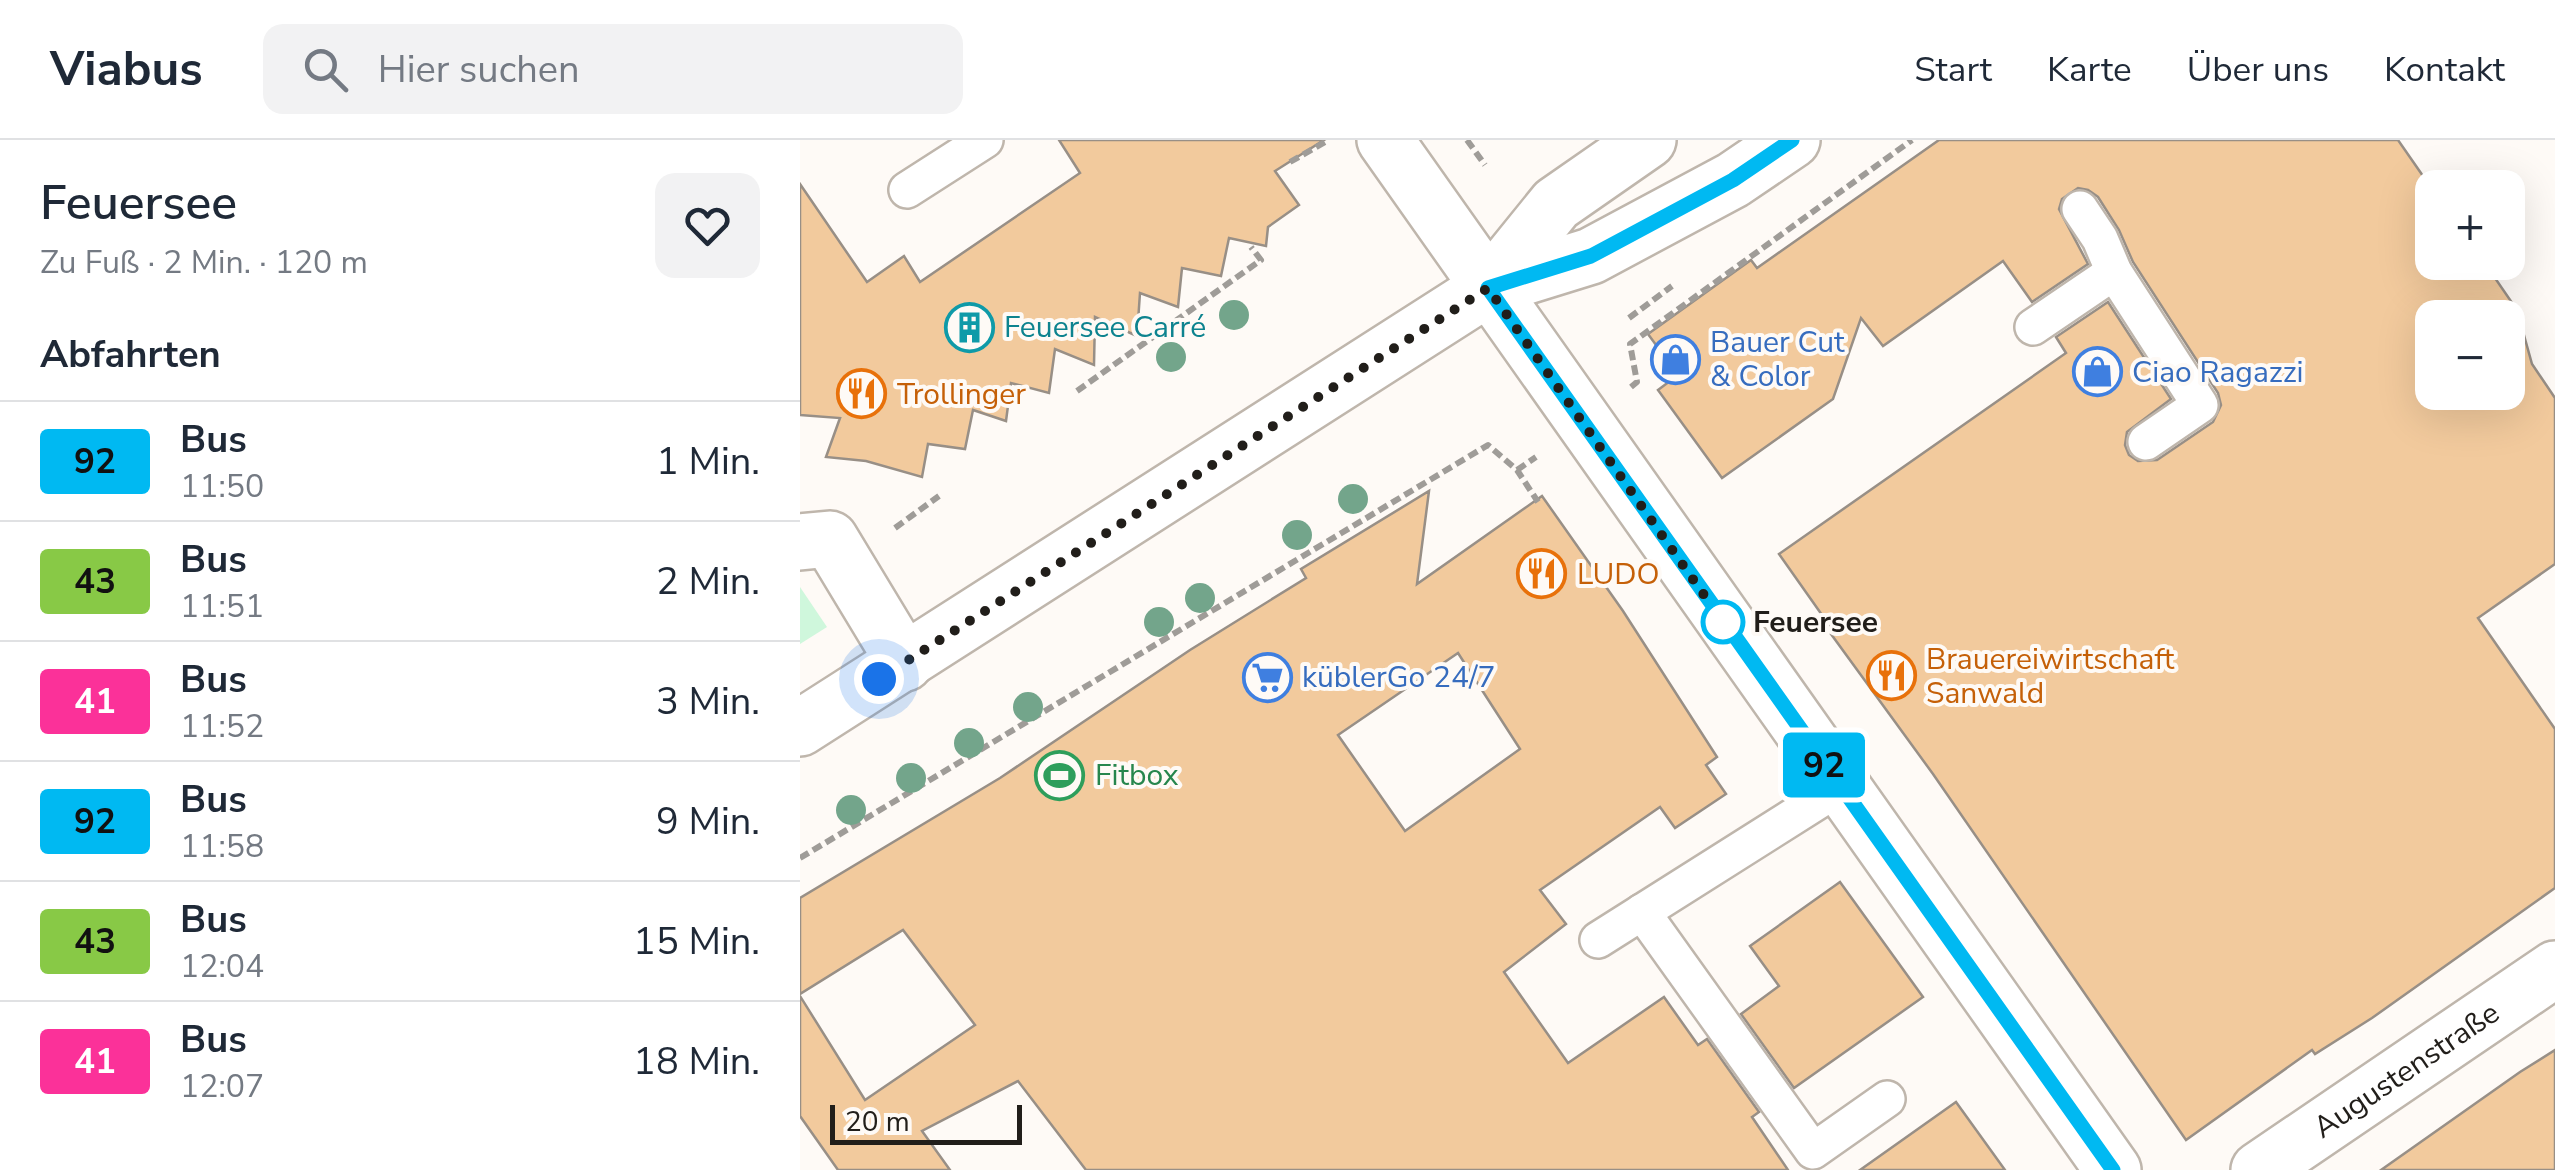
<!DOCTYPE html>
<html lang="de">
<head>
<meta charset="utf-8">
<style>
  body { margin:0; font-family:"Nunito Sans",sans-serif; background:#f2f2f3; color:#1f2937; height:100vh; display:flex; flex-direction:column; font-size:38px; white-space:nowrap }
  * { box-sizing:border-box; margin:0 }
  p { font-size:32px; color:#747a83 }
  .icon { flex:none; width:55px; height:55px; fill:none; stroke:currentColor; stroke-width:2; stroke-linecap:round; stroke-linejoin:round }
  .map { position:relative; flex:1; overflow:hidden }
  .side { display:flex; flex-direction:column; background:#fff; width:800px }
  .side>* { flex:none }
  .badge { padding:0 20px; border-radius:8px; font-size:35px; line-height:65px }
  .controls { position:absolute; left:1615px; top:30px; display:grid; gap:20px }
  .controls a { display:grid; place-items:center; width:110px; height:110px; border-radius:20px; background:#fff; box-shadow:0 10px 40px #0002; font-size:50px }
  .scale { position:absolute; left:30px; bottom:25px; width:192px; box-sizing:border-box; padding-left:10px; border:5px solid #211e1a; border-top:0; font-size:28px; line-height:35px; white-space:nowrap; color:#211e1a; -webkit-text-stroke:8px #fefaf6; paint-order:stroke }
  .you { position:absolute; width:50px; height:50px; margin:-25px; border:8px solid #fff; border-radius:50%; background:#1a73e8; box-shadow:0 0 0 15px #1a73e833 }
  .map>.badge { position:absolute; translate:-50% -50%; box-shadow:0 0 0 5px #fff }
  h2 { padding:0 40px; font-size:38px; line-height:90px }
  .round { display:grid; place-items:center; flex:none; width:105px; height:105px; border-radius:20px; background:#f2f2f3 }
  .summary { display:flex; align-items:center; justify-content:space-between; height:170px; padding:0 40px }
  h1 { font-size:48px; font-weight:600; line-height:75px }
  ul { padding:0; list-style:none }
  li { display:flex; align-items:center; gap:30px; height:120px; padding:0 40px; border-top:2px solid #e0e1e3 }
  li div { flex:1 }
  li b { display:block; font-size:38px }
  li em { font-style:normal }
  li .badge { min-width:110px; font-weight:700; text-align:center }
  header { display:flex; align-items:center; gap:60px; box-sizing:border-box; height:140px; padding:0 50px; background:#fff; border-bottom:2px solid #e0e1e3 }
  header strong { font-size:48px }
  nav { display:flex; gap:55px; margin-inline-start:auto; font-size:35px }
  .search { width:700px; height:90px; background:#f2f2f3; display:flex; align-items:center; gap:25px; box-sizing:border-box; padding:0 35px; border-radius:20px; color:#747a83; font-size:38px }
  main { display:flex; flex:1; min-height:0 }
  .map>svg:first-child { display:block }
</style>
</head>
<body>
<header>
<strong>Viabus</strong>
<div class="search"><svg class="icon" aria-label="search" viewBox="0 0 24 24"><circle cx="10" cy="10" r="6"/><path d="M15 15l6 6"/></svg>Hier suchen</div>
<nav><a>Start</a><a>Karte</a><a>Über uns</a><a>Kontakt</a></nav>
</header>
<main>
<section class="side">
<div class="summary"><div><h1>Feuersee</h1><p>Zu Fuß · 2 Min. · 120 m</p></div><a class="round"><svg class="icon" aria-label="heart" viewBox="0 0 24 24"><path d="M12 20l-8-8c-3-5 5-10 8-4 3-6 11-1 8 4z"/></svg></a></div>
<h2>Abfahrten</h2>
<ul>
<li><span class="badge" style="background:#00b9f2;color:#111">92</span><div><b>Bus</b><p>11:50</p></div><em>1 Min.</em></li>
<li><span class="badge" style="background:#88c946;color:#111">43</span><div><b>Bus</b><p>11:51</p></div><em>2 Min.</em></li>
<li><span class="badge" style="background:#fb3199;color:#fff">41</span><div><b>Bus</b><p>11:52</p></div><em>3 Min.</em></li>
<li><span class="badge" style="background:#00b9f2;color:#111">92</span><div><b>Bus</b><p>11:58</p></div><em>9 Min.</em></li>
<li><span class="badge" style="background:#88c946;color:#111">43</span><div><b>Bus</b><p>12:04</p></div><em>15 Min.</em></li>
<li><span class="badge" style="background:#fb3199;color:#fff">41</span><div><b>Bus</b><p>12:07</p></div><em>18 Min.</em></li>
</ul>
</section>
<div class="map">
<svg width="1755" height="1030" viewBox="0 0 1755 1030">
  <rect width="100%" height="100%" fill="#fefaf6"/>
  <polygon fill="#cff7dc" points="0,447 27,487 0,504"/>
  <g fill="#f2ca9d" stroke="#988f86" stroke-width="2.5" fill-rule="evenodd">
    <polygon points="259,0 524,0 475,31 499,65 468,87 466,106 429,98 421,136 382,128 378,167 340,153 337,196 295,177 294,225 255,209 249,253 211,243 206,281 173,270 165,309 128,304 122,337 66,321 26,317 40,278 0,275 0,44 67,142 104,116 120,142 280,33"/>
    <path d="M1139,0H1598L1632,49V122H1684L1717,170L1732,224L1755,258V424L1678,478L1755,589V748L1572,878L1515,914L1512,910L1386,1000L1133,634L1031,494L1034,492L979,414L1266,213L1256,197L1308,162L1371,259L1327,292L1325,305L1329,315L1338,321L1357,320L1413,282L1421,265L1418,253L1333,122L1319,90L1298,57L1288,50L1278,48L1262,59L1259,69L1288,124L1232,162L1203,121L1083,206L1061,178L1033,259L922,338L858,250L878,235L848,194L951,120L957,128ZM1632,178H1708V252H1632Z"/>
    <path d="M629,351L617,444L742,356L823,471L917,617L906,625L926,654L875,688L860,667L740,750L766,784L704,832L768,923L864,857L898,905L907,899L959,972L952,977L988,1030H286L218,941L122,991L150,1030H38L0,976V856L65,960L175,885L103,790L0,854V758L200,638L390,510L506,438L501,429ZM658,513L720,609L605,691L538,595Z"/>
    <polygon points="1040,742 1123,857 994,948 941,874 979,846 950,806"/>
    <polygon points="1755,910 1755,1030 1581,1030 1720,932"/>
    <polygon points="1156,962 1205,1030 1060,1030"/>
  </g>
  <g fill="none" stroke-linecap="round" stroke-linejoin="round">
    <defs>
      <g id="lane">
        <polyline points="107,50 185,0"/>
        <polyline points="1280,69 1300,99 1314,132 1400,265 1346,302"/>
        <polyline points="1233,187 1314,132"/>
        <polyline points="842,772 1013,1011 1087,959"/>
        <polyline points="798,800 1040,647"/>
      </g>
      <g id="street">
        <polyline points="0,402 30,399 105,523"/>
        <path id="s1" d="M1459,1030L1755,829"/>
      </g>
      <g id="secondary">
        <polyline points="585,0 1313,1030"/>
        <polyline points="688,148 756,64 848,0"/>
        <polyline points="0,588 688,148 791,116 933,40 992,0"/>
      </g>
    </defs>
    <use href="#lane" stroke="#bfb6ac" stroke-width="40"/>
    <use href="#street" stroke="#bfb6ac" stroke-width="60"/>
    <use href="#secondary" stroke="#bfb6ac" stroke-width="60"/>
    <g stroke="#9f9c98" stroke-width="6" stroke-dasharray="10 5" stroke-linecap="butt">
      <polyline points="667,0 685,25"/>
      <polyline points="490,22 527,1"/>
      <polyline points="829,178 872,146"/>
      <polyline points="831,247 837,242 830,204 1112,0"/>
      <polyline points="277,251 461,120 451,107"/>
      <polyline points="717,330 736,317"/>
      <polyline points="95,388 139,356"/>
      <polyline points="0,718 688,305 717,330 738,362"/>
    </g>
    <use href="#lane" stroke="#fff" stroke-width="35"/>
    <use href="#street" stroke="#fff" stroke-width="55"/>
    <use href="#secondary" stroke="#fff" stroke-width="55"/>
  </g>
  <g fill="#73a58b">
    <circle cx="434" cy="175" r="15"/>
    <circle cx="371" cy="217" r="15"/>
    <circle cx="553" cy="359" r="15"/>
    <circle cx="497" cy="395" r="15"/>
    <circle cx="400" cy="458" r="15"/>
    <circle cx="359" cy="482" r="15"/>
    <circle cx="228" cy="567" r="15"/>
    <circle cx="169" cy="603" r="15"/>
    <circle cx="111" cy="638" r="15"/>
    <circle cx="51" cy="670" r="15"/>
  </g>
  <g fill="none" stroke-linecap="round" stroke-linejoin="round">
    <defs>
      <polyline id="line" points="992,0 933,40 791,116 688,148 1313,1030"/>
    </defs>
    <use href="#line" stroke="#fff" stroke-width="22"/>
    <use href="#line" stroke="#00b9f2" stroke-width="15"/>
    <polyline stroke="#211e1a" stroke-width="10" stroke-dasharray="0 18" points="79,539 688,148 923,482"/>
  </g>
  <defs>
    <symbol id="building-ring" viewBox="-11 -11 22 22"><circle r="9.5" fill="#fefaf6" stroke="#0f9aa8" stroke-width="1.5"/><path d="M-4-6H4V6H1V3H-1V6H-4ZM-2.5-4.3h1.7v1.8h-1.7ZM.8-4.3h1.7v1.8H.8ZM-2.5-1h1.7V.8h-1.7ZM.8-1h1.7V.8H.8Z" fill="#0f9aa8"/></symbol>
    <symbol id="shop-ring" viewBox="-11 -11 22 22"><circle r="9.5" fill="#fefaf6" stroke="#3f7fe0" stroke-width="1.5"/><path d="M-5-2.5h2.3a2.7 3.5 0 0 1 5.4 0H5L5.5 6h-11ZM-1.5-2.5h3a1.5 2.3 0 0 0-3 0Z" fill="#3f7fe0"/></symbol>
    <symbol id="restaurant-ring" viewBox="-11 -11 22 22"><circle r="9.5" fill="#fefaf6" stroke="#e8710a" stroke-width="1.5"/><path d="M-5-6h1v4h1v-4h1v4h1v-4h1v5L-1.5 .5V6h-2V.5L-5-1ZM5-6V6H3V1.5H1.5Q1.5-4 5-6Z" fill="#e8710a"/></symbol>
    <symbol id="supermarket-ring" viewBox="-11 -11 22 22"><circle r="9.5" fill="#fefaf6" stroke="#3f7fe0" stroke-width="1.5"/><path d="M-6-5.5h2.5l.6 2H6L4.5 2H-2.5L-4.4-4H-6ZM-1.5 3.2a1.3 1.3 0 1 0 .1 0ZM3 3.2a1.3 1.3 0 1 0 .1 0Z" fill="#3f7fe0"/></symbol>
    <symbol id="stadium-ring" viewBox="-11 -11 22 22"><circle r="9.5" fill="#fefaf6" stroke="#2e9e5b" stroke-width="1.5"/><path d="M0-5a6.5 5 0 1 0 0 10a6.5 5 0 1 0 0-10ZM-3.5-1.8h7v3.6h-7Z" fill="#2e9e5b"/></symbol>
  </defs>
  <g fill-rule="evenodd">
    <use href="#building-ring" x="142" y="160" width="55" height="55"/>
    <use href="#shop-ring" x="848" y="192" width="55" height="55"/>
    <use href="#shop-ring" x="1270" y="204" width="55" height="55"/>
    <use href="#restaurant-ring" x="34" y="226" width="55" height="55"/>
    <use href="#restaurant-ring" x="714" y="406" width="55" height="55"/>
    <use href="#restaurant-ring" x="1064" y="508" width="55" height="55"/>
    <use href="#supermarket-ring" x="440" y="510" width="55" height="55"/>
    <use href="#stadium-ring" x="232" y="608" width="55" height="55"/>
  </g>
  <circle fill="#fff" stroke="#00b9f2" stroke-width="5" cx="923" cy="482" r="20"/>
  <g text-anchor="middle" stroke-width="8" stroke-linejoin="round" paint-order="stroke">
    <g font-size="30" fill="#0d838f" stroke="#fefaf6" text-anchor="start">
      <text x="204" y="197">Feuersee Carré</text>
    </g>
    <g font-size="30" fill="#366cbe" stroke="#fefaf6" text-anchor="start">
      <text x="910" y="212">Bauer Cut<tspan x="910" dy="34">&amp; Color</tspan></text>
      <text x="1332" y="242">Ciao Ragazzi</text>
      <text x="502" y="547">küblerGo 24/7</text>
    </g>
    <g font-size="30" fill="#c56008" stroke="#fefaf6" text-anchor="start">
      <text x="97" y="264">Trollinger</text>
      <text x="777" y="444">LUDO</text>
      <text x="1126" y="529">Brauereiwirtschaft<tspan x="1126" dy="34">Sanwald</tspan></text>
    </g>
    <g font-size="30" font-weight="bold" fill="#211e1a" stroke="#fefaf6" text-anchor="start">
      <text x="953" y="492">Feuersee</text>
    </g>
    <g font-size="30" fill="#27864d" stroke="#fefaf6" text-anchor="start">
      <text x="295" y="645">Fitbox</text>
    </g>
    <g font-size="30" fill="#211e1a" stroke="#fefaf6">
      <text dy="10" stroke="none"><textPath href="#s1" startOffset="178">Augustenstraße</textPath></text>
    </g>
  </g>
</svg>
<div class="controls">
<a>+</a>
<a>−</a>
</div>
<div class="scale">20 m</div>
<div class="you" style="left:79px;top:539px"></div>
<b class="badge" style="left:1024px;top:625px;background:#00b9f2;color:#111">92</b>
</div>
</main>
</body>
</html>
